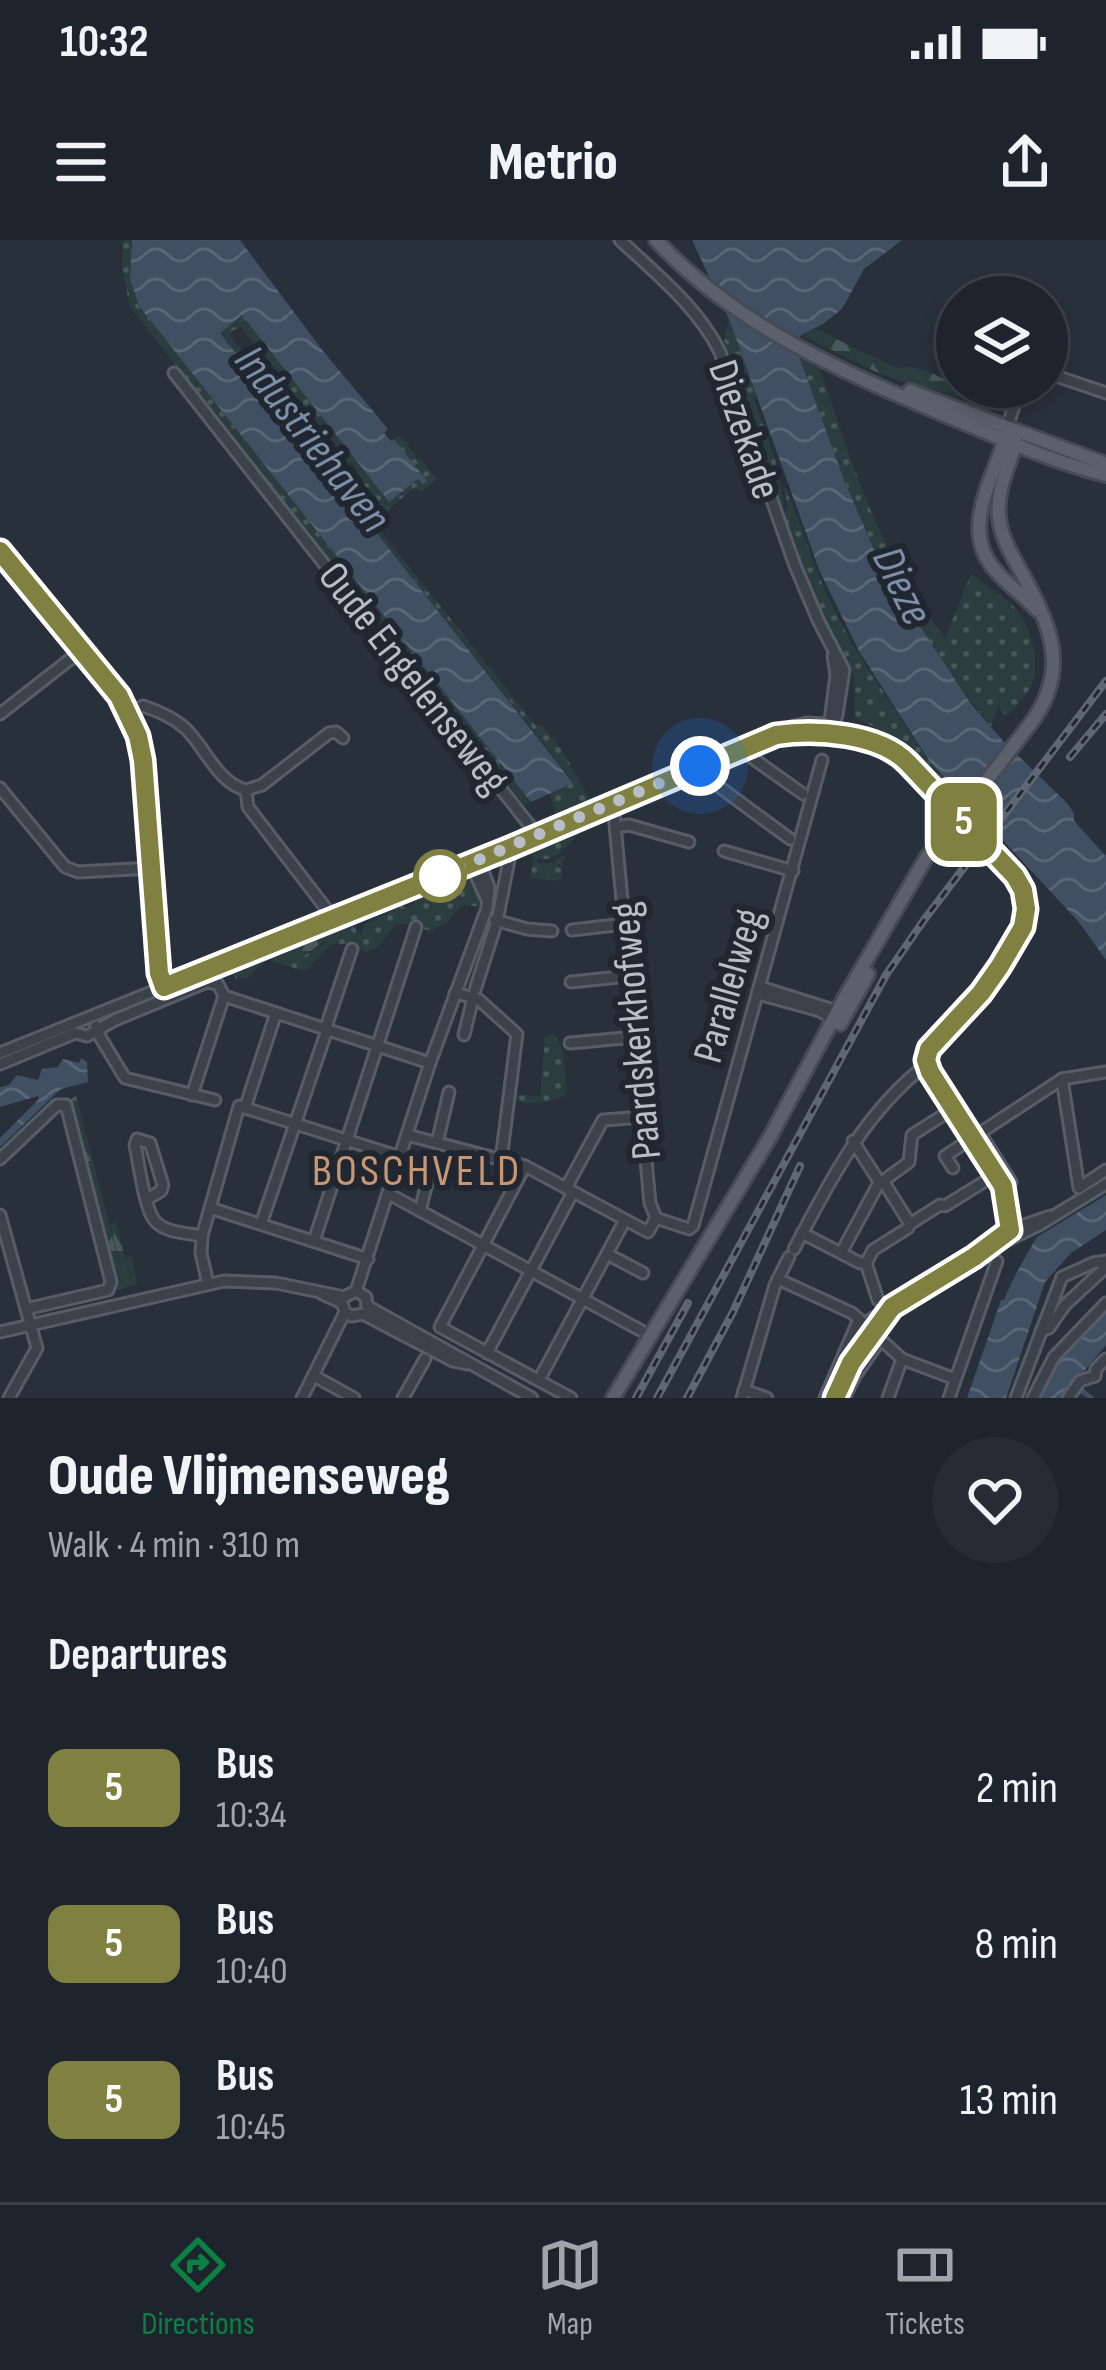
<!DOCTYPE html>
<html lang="en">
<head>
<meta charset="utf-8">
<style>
  body { margin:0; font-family:"Sofia Sans Condensed",sans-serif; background:#262c35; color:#f1f3f6; height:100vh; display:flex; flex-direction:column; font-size:45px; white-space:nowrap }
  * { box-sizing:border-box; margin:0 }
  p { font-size:39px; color:#a1a4aa }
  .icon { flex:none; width:66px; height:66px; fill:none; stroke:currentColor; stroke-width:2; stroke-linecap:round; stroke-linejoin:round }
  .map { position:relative; height:1158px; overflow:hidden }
  .drawer { display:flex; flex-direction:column; background:#1e242d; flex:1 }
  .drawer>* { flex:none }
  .badge { padding:0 24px; border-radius:18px; font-size:42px; line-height:78px }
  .fabs { position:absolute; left:936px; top:36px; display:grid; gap:24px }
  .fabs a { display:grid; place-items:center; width:132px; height:132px; border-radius:50%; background:#1e242d; box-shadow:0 6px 18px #0003,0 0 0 3px #3c4149; font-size:60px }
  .you { position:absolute; width:60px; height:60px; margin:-30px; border:9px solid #fff; border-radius:50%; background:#1a73e8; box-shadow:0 0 0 18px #1a73e833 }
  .map>.badge { position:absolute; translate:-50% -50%; box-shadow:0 0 0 6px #fff }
  h2 { padding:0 48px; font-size:45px; line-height:108px }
  .round { display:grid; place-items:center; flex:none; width:126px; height:126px; border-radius:63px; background:#262c35 }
  .overview { display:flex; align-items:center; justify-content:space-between; height:204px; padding:0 48px }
  h1 { font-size:57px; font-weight:800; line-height:90px }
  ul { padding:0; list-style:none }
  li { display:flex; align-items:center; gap:36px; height:156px; padding:0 48px }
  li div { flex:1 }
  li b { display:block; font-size:45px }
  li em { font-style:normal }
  li .badge { min-width:132px; font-weight:700; text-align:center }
  .status { display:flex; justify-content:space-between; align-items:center; height:84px; padding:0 60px; background:#1e242d; direction:ltr }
  .status svg { height:33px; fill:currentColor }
  header { display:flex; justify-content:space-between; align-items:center; height:156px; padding:0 48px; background:#1e242d; font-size:54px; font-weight:800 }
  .tab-bar { display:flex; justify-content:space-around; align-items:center; height:168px; border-top:3px solid #3c4149; background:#1e242d; font-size:33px; color:#a1a4aa }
  .tab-bar a { display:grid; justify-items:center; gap:6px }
  .tab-bar .current { color:#0b8043 }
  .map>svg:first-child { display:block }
</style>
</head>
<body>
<div class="status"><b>10:32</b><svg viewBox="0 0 49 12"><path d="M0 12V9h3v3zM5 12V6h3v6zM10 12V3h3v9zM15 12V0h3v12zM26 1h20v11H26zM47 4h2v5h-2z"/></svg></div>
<header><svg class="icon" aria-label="menu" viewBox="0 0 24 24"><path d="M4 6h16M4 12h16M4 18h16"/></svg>Metrio<svg class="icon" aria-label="share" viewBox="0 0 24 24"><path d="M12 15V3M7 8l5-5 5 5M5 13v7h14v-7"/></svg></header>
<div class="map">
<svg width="1106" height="1158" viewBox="0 0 1106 1158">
  <defs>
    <pattern id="grass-dots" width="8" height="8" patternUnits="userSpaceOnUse" patternTransform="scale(3)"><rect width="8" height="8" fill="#2b3d3e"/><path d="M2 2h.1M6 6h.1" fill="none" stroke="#485758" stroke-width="1.8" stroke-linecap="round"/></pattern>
    <pattern id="forest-firs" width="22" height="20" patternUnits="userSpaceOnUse" patternTransform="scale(3)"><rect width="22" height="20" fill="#2b3d3e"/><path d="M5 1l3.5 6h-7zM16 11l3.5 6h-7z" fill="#485758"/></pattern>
    <pattern id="water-waves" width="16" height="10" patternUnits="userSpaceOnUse" patternTransform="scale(3)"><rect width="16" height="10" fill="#404f62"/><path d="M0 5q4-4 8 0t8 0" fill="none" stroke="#596777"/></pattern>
  </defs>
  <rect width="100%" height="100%" fill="#28303c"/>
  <g fill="url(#grass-dots)">
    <polygon points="123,0 132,0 130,39 139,66 525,555 531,562 525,566 130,67 122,29"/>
    <path d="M242,75L390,261L418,239L427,241L394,199L399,196L409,204L407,206L416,214L414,216L417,220L420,218L437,239L421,252L416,247L382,274L369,262L372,259L352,222L347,224L333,208L336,204L295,160L289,146L285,147L272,130L274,127L241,87L232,91L230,96C245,115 271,139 279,161L284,160L296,175L294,179L340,230L353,258L357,255L374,273L372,277L380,279L382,293L537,487L539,483C562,505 575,533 590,561L589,566L573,572L567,566L565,569L567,574L563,572L556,576L550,554L572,543V540L219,92Z"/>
    <polygon points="729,79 757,157 754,159 775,219 784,264 782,269 724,100"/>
    <path d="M800,119L820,129C852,224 881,319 945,398L971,334C983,344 999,353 1010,363C1031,382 1042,420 1031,446C1025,458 1015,467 1006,476L998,466L991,487L946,430L875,312L844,240Z"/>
    <polygon points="786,247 823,346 852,404 930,523 959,556 956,560 925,529 927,526 922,526 893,496 855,478 854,435 812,353 782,274 788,267 784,248"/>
    <path d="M599,578C592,584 583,591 576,597C562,610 556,622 535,619L539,623H555V619L565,615L562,626L556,623L561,629L562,637L557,641L530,638L534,617L527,611L528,608Z"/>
    <path d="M468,627L481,657L482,667L465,665L459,668L446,683L431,691L401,683L395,685L378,707L367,712L346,704H331L307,730H300L269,720L258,726L249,738L236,739L235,736C248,733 255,719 269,717C279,715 289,720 300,717C314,713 320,702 335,700L337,691L330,685L354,675L356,691L361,694L364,685L400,666L408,667L419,659L450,648L461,653L458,641L446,636Z"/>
    <path d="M553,794L563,809L567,854C550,863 531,867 513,859L516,855L540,856L545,797Z"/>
  </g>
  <g fill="url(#forest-firs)">
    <path d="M814,88L896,128C929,121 962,152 988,171L952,153L911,145L874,131L802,95Z"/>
    <polygon points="330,685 338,693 336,700 323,702 304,716 288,719 268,717 240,737 224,733 100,784 99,781"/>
    <polygon points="76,856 125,1046 110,984 116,982 125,1018 132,1017 137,1043 118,1051 113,1046 67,861"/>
  </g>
  <g fill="url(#water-waves)">
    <polygon points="132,0 240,0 323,111 388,189 384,193 391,201 394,199 427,241 423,244 418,239 389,262 242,75 220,93 573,543 531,562 139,66 130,39"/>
    <polygon points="692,0 902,0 864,29 842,69 823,84 801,95 797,102 800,119 844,240 875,312 896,350 971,464 1003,501 1067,563 1074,573 1074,581 1106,616 1106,720 1078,681 930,522 859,411 820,332 729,79"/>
    <polygon points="81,818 87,822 88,842 61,849 0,907 0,898 39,859 38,856 0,867 0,847 9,845 17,835 38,840 42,829 58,827 63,819 79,823"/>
    <path d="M1106,955V990L1071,1013L1045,1042L1006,1158H967L1001,1060H1004C1013,1037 1026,1016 1037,997Z"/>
    <polygon points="1106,1070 1106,1105 1075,1142 1095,1158 1088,1158 1071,1148 1062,1158 1037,1158 1055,1122"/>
  </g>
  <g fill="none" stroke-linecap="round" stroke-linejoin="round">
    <defs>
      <g id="minor">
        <path d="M620,0C656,34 698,67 720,112L794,323L818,380L844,430L837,475L830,494"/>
        <polyline points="174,133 538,596"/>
        <polyline points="1047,133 1106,153"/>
        <polyline points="1007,188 1020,147"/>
        <polyline points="0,311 119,456 138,496 143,521 159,733 164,747"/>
        <path d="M129,473L143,466C158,471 174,478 186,489C206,509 218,543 246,550L248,567L334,679"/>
        <polyline points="0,474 82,410"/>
        <polyline points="829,488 836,435 833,416"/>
        <polyline points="787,493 818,492 865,501"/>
        <polyline points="746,508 751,517 803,554"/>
        <polyline points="701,526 706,537 790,599"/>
        <polyline points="0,548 65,627 78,632 151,628"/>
        <polyline points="246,550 262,545 329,493 336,492 343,498"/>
        <polyline points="613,563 650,963 656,978 689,989 693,986 822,520"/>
        <polyline points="616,587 629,585 689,602"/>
        <polyline points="724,611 793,631"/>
        <polyline points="468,618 486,658"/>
        <polyline points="495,680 527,689 552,691"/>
        <polyline points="572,690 624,684"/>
        <polyline points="571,742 629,736"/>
        <polyline points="760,747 840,772"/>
        <polyline points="475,750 497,681 510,615"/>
        <polyline points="455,753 478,759 517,794 501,920"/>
        <polyline points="758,754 820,771 838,782"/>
        <polyline points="224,756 430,823"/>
        <polyline points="96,786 100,797 125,838 215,860"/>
        <polyline points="325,790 352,709"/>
        <polyline points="464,795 473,758"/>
        <polyline points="570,803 635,797"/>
        <path d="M0,813L494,614L791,487L807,483L824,484L894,507L1010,630C1051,681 993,740 958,778C945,792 927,804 927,824"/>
        <polyline points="0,824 75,793 87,796 115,780 207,742 218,744 224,756"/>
        <path d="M927,824C950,881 1015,935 1016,995"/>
        <polyline points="1062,839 1079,948 1106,930"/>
        <polyline points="192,855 224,756"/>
        <polyline points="245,868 276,773"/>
        <polyline points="980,893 1011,942 1003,946"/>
        <polyline points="407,895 525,926 648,992 656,978"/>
        <polyline points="853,901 878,940 883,941 910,984"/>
        <polyline points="437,903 449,852"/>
        <polyline points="0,919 57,865 66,865 111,1042 108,1050 26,1069 37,1108 9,1158"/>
        <polyline points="525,926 440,1087 571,1158"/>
        <polyline points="953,928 945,916 1062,839 1106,832"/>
        <polyline points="883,941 909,922 912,895 953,869"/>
        <polyline points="566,948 603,880 643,877"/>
        <polyline points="389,954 640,1090"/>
        <polyline points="1004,956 1007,981 1012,992"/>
        <path d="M147,959L161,951L163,945L150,903L137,899L135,905C139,923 144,968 155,981C165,993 188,993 202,996"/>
        <polyline points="210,968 368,1019"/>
        <polyline points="420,971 428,939"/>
        <polyline points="0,975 26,1069"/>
        <polyline points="261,984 327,790"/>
        <polyline points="802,993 860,1023 866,1023"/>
        <polyline points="314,1001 416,687"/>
        <polyline points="996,1006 1039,985 1106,944"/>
        <path d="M794,1009C830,941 864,872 927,824"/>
        <polyline points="841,1013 880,941"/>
        <polyline points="607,1014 643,1033"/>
        <polyline points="866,1023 873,1010 908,988 910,984 940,965 945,966 982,943"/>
        <polyline points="866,1023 878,1060"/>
        <polyline points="778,1039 852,1073 902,1119 955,1139"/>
        <polyline points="208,1044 201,1013 202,996 239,866 400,917"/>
        <polyline points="356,1051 430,823 487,668 489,647 479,620"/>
        <polyline points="322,1054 342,1063 345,1072 351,1076 363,1074 453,1121 467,1124"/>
        <polyline points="367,1066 532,1158"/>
        <polyline points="1041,1091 1049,1088 1065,1065 1106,1027"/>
        <polyline points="0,1092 224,1041 276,1043 344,1057 356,1051 366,1057 367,1066"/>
        <polyline points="487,1113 573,952"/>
        <polyline points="853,1121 889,1072"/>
        <polyline points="314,1136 354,1158"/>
        <polyline points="1095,1136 1096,1129 1106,1119"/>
        <polyline points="539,1140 625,980"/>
        <polyline points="744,1150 767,1158"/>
        <polyline points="302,1158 345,1072"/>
        <polyline points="403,1158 425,1119"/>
        <polyline points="742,1158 775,1045 789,1017"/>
        <polyline points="825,1158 859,1079"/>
        <polyline points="835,1158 861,1092 870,1080 974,1017 1010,990 1050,976"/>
        <polyline points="844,1158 855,1136 876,1106"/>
        <polyline points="888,1158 902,1119"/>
        <polyline points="949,1158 997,1021"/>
        <polyline points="1016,1158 1062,1037 1093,1023 1106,1021"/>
        <polyline points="1033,1158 1054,1117 1106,1063"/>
        <polyline points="1068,1158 1080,1141 1095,1136"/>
      </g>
      <g id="major">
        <path d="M656,0C737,87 843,132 952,178C1002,199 1053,222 1106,235"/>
        <polyline points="910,151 1106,224"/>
        <path d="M1006,195C994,239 959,289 995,330C1007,345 1024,355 1037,370"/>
        <path d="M1015,198V205C1008,228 996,252 999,277C1001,296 1010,312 1019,328C1049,382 1072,428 1031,483"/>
        <polyline points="840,784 868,734"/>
        <polyline points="613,1158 770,897 845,757 926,618 944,596"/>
      </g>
    </defs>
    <use href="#minor" stroke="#565d67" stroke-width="15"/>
    <use href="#major" stroke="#444b55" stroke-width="18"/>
    <use href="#minor" stroke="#3b424c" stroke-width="9"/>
    <use href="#major" stroke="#5a616c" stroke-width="12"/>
    <defs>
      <g id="rail">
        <polyline points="1070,517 1106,474"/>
        <polyline points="636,1158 688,1063"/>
        <polyline points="657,1158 886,735 924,680 1106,441"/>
        <polyline points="687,1158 733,1072 800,926"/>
      </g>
    </defs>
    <use href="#rail" stroke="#5e6772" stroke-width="8"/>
    <use href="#rail" stroke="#202731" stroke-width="3" stroke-dasharray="9" stroke-linecap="butt"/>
    <defs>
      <polyline id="major-bridge" points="944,596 1031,483"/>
    </defs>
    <use href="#major-bridge" stroke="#444b55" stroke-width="18" stroke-linecap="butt"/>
    <use href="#major-bridge" stroke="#5a616c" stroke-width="12"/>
  </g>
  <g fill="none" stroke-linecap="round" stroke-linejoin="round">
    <defs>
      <path id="line" d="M0,311L119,456L138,496L143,520L159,733L164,747L512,607L776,495C815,489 879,493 908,523L1015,636L1023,650L1026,669L1023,687L1000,726L981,753L929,809L926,820L930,832L1003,946L1010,990L974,1017L892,1067L851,1123L835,1158"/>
    </defs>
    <use href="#line" stroke="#fff" stroke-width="27"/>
    <use href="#line" stroke="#808040" stroke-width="18"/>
    <polyline stroke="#b7bec7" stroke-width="12" stroke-dasharray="0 21.6" points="440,636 700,526"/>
  </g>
  <circle fill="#fff" stroke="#808040" stroke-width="6" cx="440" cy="636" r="24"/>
  <g text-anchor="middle" stroke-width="12" stroke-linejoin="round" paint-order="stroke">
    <g font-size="42" fill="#b7bec7" stroke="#202731">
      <text transform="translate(746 189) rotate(71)" y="15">Diezekade</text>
      <text transform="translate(415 437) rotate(52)" y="15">Oude Engelenseweg</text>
      <text transform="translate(727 745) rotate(-74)" y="15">Parallelweg</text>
      <text transform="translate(634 791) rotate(-95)" y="15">Paardskerkhofweg</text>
    </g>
    <g font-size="45" font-style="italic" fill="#7c8fa6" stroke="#202731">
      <text transform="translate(314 198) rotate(52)" y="16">Industriehaven</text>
      <text transform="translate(904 345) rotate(64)" y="16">Dieze</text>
    </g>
    <g font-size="45" letter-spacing="3" fill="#c79672" stroke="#202731">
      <text x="417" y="945">BOSCHVELD</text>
    </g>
  </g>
</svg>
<div class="fabs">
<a><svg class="icon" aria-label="layers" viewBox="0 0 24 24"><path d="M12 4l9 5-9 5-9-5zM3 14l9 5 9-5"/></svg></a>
</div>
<div class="you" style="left:700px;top:526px"></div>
<b class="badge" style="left:964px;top:582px;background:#808040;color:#fff">5</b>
</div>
<section class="drawer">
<div class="overview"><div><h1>Oude Vlijmenseweg</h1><p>Walk · 4 min · 310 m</p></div><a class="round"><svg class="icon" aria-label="heart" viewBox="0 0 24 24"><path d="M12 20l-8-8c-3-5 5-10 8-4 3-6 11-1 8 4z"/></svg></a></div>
<h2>Departures</h2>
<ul>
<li><span class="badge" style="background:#808040;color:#fff">5</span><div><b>Bus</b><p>10:34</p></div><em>2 min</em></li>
<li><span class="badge" style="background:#808040;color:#fff">5</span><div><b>Bus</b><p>10:40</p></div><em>8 min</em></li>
<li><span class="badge" style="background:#808040;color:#fff">5</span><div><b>Bus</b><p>10:45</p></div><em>13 min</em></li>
</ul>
</section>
<nav class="tab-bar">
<a class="current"><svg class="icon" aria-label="directions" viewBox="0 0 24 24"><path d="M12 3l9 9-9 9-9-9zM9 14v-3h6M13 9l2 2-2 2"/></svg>Directions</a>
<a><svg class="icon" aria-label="map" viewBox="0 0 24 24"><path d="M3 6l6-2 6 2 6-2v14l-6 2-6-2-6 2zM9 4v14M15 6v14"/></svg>Map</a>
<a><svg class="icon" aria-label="tickets" viewBox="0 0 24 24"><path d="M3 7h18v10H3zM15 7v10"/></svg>Tickets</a>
</nav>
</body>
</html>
